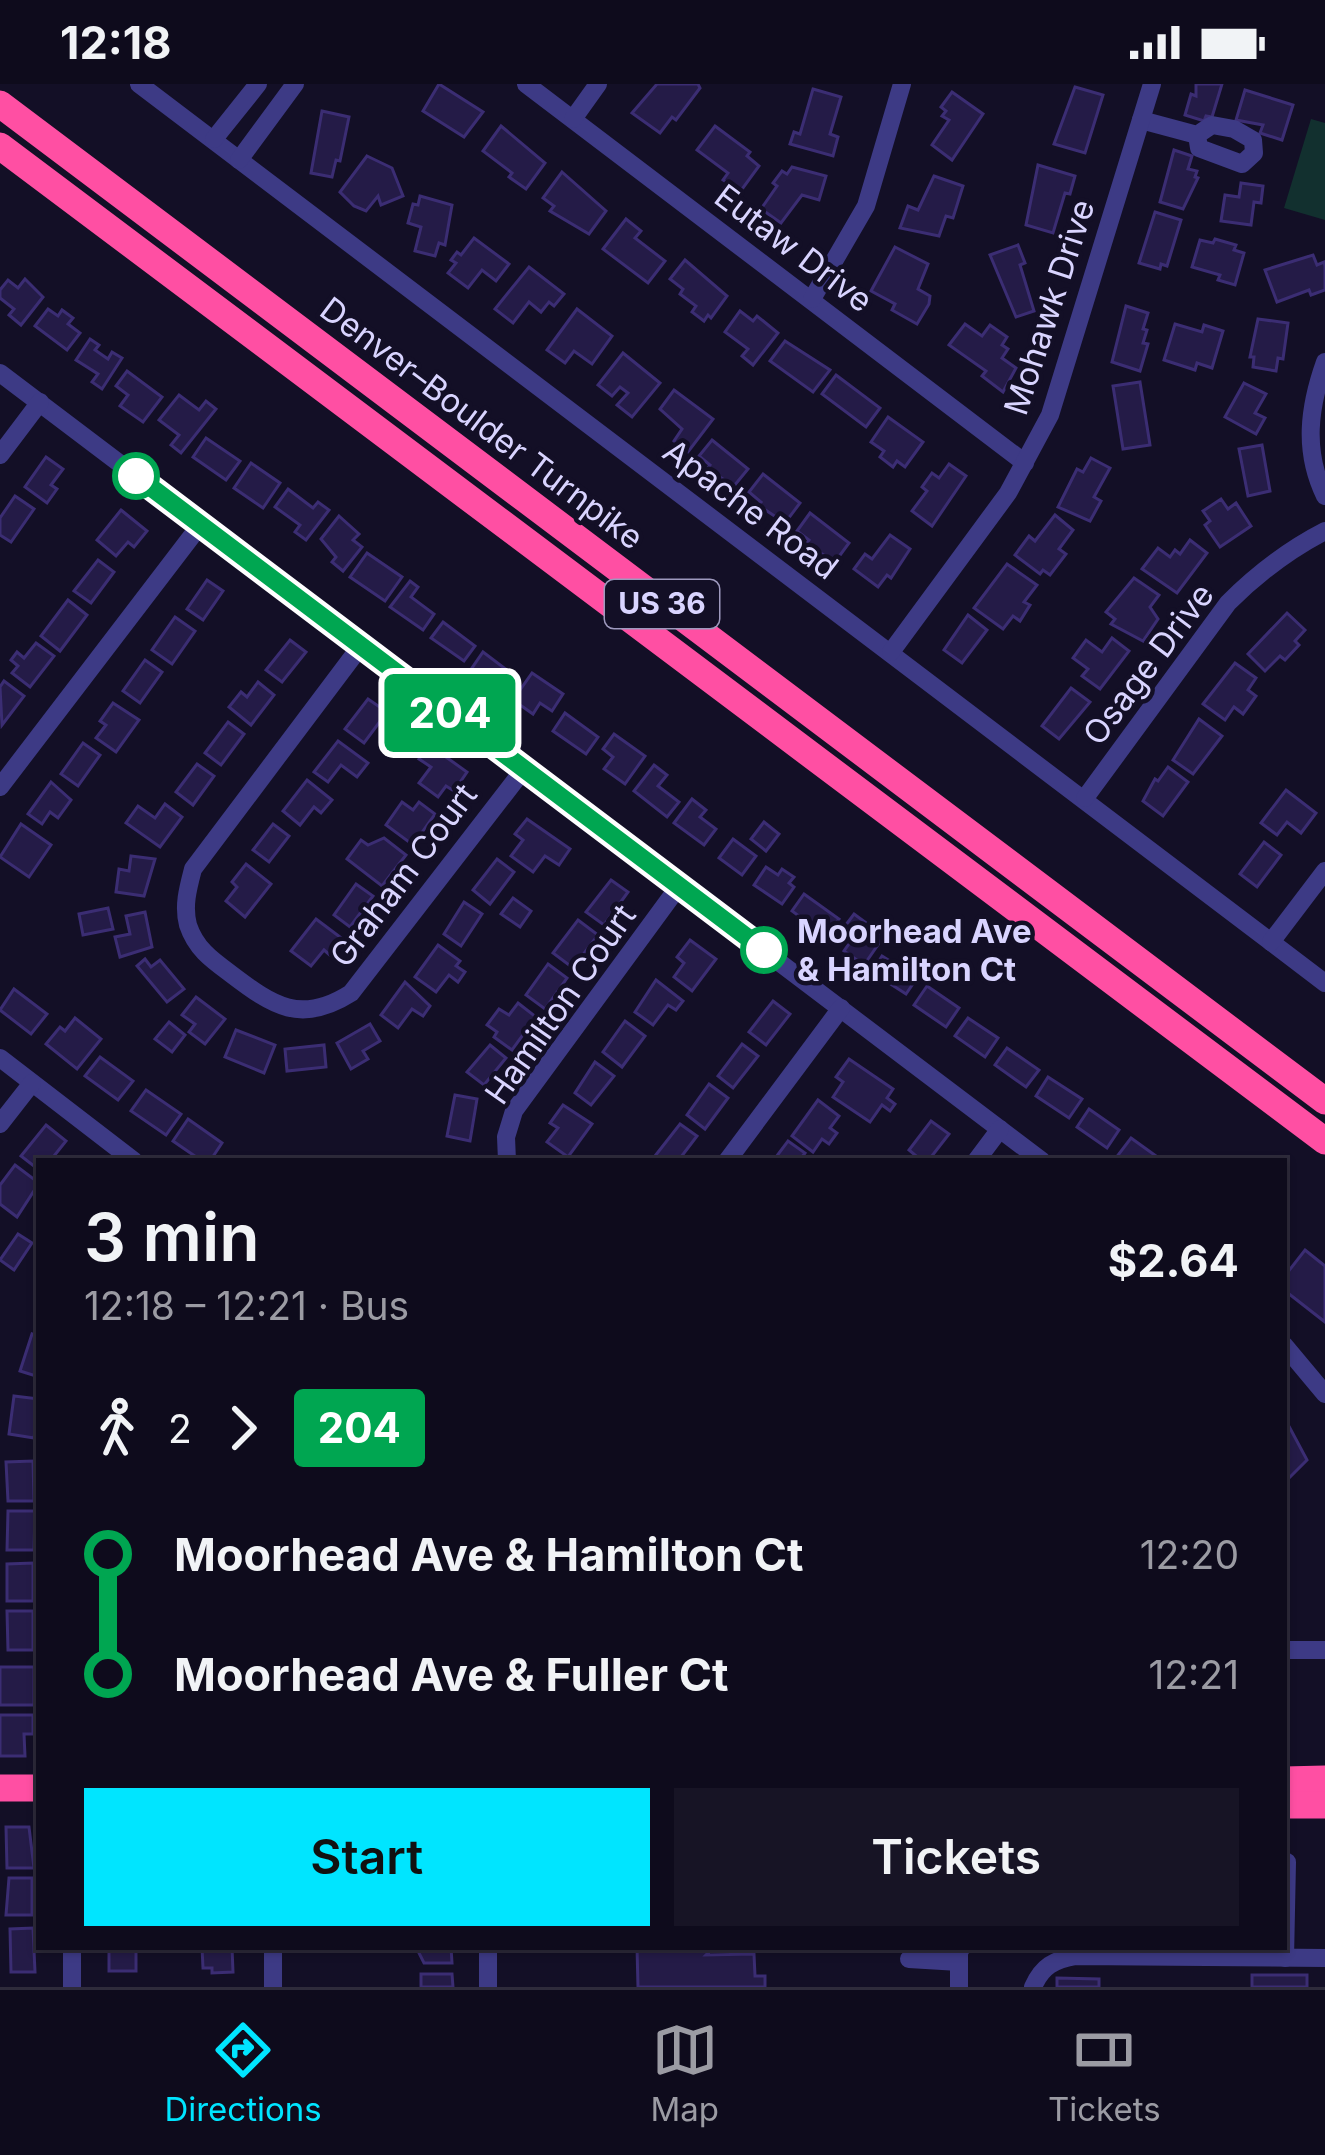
<!DOCTYPE html>
<html lang="en">
<head>
<meta charset="utf-8">
<style>
  body { margin:0; font-family:Inter,sans-serif; background:#171425; color:#f1f3f6; height:100vh; display:flex; flex-direction:column; font-size:45px; white-space:nowrap }
  * { box-sizing:border-box; margin:0 }
  p { font-size:39px; color:#9b9ba3 }
  .icon { flex:none; width:66px; height:66px; fill:none; stroke:currentColor; stroke-width:2; stroke-linecap:round; stroke-linejoin:round }
  .map { position:relative; flex:1; overflow:hidden }
  .side { position:absolute; left:36px; top:1074px; width:1251px; height:792px; display:flex; flex-direction:column; background:#0e0b1c; border-radius:0px; box-shadow:0 3px 9px #0004,0 0 0 3px #2e2b3b }
  .side>* { flex:none }
  .badge { padding:0 24px; border-radius:9px; font-size:42px; line-height:78px }
  .map>.badge { position:absolute; translate:-50% -50%; box-shadow:0 0 0 6px #fff }
  .legs { display:flex; align-items:center; gap:18px; height:132px; padding:0 48px; font-size:39px }
  .legs p { margin-inline-start:auto }
  .overview { display:flex; align-items:center; justify-content:space-between; height:204px; padding:0 48px }
  h1 { font-size:66px; font-weight:600; line-height:90px }
  .cta { display:flex; gap:24px; margin-top:auto; padding:24px 48px }
  .cta a { flex:1; height:138px; border-radius:0px; background:#00e5ff; color:#111; font-size:48px; font-weight:600; line-height:138px; text-align:center }
  .cta a+a { background:#171425; color:#f1f3f6 }
  ul { padding:0 48px; list-style:none }
  li { display:flex; align-items:center; gap:42px; height:120px; font-size:45px }
  li i { display:grid; place-items:center; width:18px; height:100%; margin:0 15px; background:currentColor }
  li i::after { content:''; width:30px; height:30px; margin:-15px; border:9px solid; border-radius:50%; background:#0e0b1c }
  li p { margin-inline-start:auto }
  li:first-child i { background:linear-gradient(#0000 50%,currentColor 0) }
  li:last-child i { background:linear-gradient(currentColor 50%,#0000 0) }
  .status { display:flex; justify-content:space-between; align-items:center; height:84px; padding:0 60px; background:#0e0b1c; direction:ltr }
  .status svg { height:33px; fill:currentColor }
  .menu { display:flex; justify-content:space-around; align-items:center; height:168px; border-top:3px solid #2e2b3b; background:#0e0b1c; font-size:33px; color:#9b9ba3 }
  .menu a { display:grid; justify-items:center; gap:6px }
  .menu .selected { color:#00e5ff }
  .map>svg:first-child { display:block }
</style>
</head>
<body>
<div class="status"><b>12:18</b><svg viewBox="0 0 49 12"><path d="M0 12V9h3v3zM5 12V6h3v6zM10 12V3h3v9zM15 12V0h3v12zM26 1h20v11H26zM47 4h2v5h-2z"/></svg></div>
<div class="map">
<svg width="1325" height="1903" viewBox="0 0 1325 1903">
  <rect width="100%" height="100%" fill="#130f26"/>
  <polygon fill="#12302f" points="1311,35 1325,39 1325,136 1284,124"/>
  <g fill="#241b47" stroke="#3b2d73" stroke-width="3">
    <polygon points="439,0 483,28 464,53 423,27"/>
    <polygon points="657,0 698,0 700,4 676,36 672,33 660,49 632,29"/>
    <polygon points="1196,0 1222,0 1212,33 1206,32 1204,37 1185,31 1191,10 1196,12"/>
    <polygon points="1075,3 1103,11 1085,69 1054,60"/>
    <polygon points="813,5 841,13 830,50 838,53 833,72 790,60 794,48 800,50"/>
    <polygon points="1245,6 1293,21 1282,56 1260,49 1263,41 1236,36"/>
    <polygon points="952,8 983,30 952,76 932,61 949,36 942,32 946,27 941,23"/>
    <polygon points="322,27 349,33 340,77 336,76 332,93 311,89"/>
    <polygon points="501,42 545,79 526,105 509,93 512,89 483,67"/>
    <polygon points="715,42 750,68 747,72 759,82 740,108 723,96 728,89 697,66"/>
    <polygon points="1174,66 1192,72 1188,85 1197,87 1195,93 1198,94 1183,125 1160,118"/>
    <polygon points="367,72 392,84 403,112 381,121 378,112 366,127 354,122 340,108"/>
    <polygon points="1038,81 1075,92 1070,110 1065,109 1053,149 1026,141"/>
    <polygon points="792,83 826,92 819,116 802,111 781,139 761,125 777,102 773,99 782,87 787,90"/>
    <polygon points="562,88 606,127 589,150 550,127 554,122 543,114"/>
    <polygon points="934,92 963,102 953,134 946,132 939,152 900,144 908,122 918,126"/>
    <polygon points="1241,99 1263,102 1261,119 1254,118 1251,141 1221,137 1225,111 1239,113"/>
    <polygon points="420,112 452,121 445,161 439,159 435,172 415,167 421,143 408,139 413,120 418,121"/>
    <polygon points="1155,128 1181,136 1167,182 1161,180 1160,185 1139,179"/>
    <polygon points="626,135 641,147 635,154 665,177 648,199 603,165"/>
    <polygon points="474,154 509,180 496,197 482,186 468,204 448,189 456,179 451,176 457,168 461,171"/>
    <polygon points="1215,155 1236,161 1234,166 1244,169 1235,201 1218,196 1220,191 1192,183 1200,156 1213,159"/>
    <polygon points="1018,161 1025,179 1020,181 1034,227 1016,233 990,171"/>
    <polygon points="895,163 928,180 918,205 930,212 929,220 917,240 892,226 895,220 871,207"/>
    <polygon points="1313,171 1317,181 1324,178 1325,182 1325,206 1311,211 1309,206 1277,218 1265,186"/>
    <polygon points="685,176 727,212 711,234 708,231 704,237 692,228 696,222 680,210 683,205 670,195"/>
    <polygon points="529,183 564,210 554,222 549,218 541,228 529,218 513,239 495,225"/>
    <polygon points="25,195 43,213 21,241 9,231 14,225 0,214 0,206 8,196 18,204"/>
    <polygon points="1126,222 1148,229 1143,245 1147,246 1143,259 1148,260 1140,287 1112,278"/>
    <polygon points="48,225 58,232 62,226 73,234 68,240 80,249 67,266 35,242"/>
    <polygon points="577,225 612,252 592,280 574,267 565,279 547,266"/>
    <polygon points="740,227 753,237 757,232 778,249 753,281 742,272 748,265 725,248"/>
    <polygon points="1258,235 1288,239 1283,275 1278,274 1276,287 1253,283 1254,273 1250,273"/>
    <polygon points="965,240 982,252 990,241 1007,253 1002,261 1008,265 1002,274 1016,284 1003,308 982,292 986,287 949,261"/>
    <polygon points="1175,240 1202,248 1204,241 1223,247 1212,284 1197,279 1195,286 1164,276"/>
    <polygon points="90,255 99,261 95,266 108,275 112,268 122,274 102,305 92,298 98,290 76,276"/>
    <polygon points="785,257 830,286 813,308 770,277"/>
    <polygon points="623,269 660,299 632,333 617,321 628,309 620,303 612,312 598,301"/>
    <polygon points="127,287 162,313 143,338 120,322 128,311 116,302"/>
    <polygon points="836,291 880,324 866,343 822,310"/>
    <polygon points="1140,298 1150,361 1123,365 1113,302"/>
    <polygon points="1244,299 1266,310 1255,329 1265,334 1256,350 1225,333"/>
    <polygon points="674,306 713,335 688,368 674,357 682,345 660,325"/>
    <polygon points="179,311 199,326 206,317 216,325 181,369 171,361 179,351 159,336"/>
    <polygon points="888,333 923,358 905,383 897,377 893,383 880,373 884,367 871,358"/>
    <polygon points="206,354 240,377 226,396 193,373"/>
    <polygon points="712,356 748,385 734,402 707,385 710,381 699,372"/>
    <polygon points="1262,361 1270,407 1248,412 1239,365"/>
    <polygon points="46,373 63,385 51,401 57,405 47,419 25,403"/>
    <polygon points="1091,374 1110,384 1094,413 1101,417 1090,437 1058,423 1077,385 1083,388"/>
    <polygon points="251,379 280,399 263,424 234,404"/>
    <polygon points="949,380 966,392 932,442 912,427 927,407 922,403 932,389 939,394"/>
    <polygon points="763,390 800,419 785,439 758,421 761,418 749,408"/>
    <polygon points="288,405 313,424 318,418 329,426 306,456 295,448 300,441 275,423"/>
    <polygon points="15,412 34,425 11,458 0,451 0,434"/>
    <polygon points="1221,415 1228,425 1236,419 1251,442 1220,463 1205,441 1210,437 1203,427"/>
    <polygon points="121,426 147,447 134,463 128,458 116,472 97,456"/>
    <polygon points="810,429 849,459 835,478 806,460 809,456 797,447"/>
    <polygon points="1055,431 1073,446 1059,465 1066,470 1050,491 1043,486 1040,490 1015,471 1029,452 1035,457"/>
    <polygon points="339,432 359,450 353,456 362,463 343,487 332,478 336,473 321,455"/>
    <polygon points="890,451 910,465 891,494 887,491 878,503 854,485 865,470 872,475"/>
    <polygon points="1190,456 1207,469 1177,509 1142,485 1158,464 1170,473 1175,466 1180,470"/>
    <polygon points="367,469 402,493 385,517 350,493"/>
    <polygon points="98,476 114,488 91,519 74,507"/>
    <polygon points="1007,480 1037,501 1024,518 1030,521 1020,537 1013,532 1003,545 974,524"/>
    <polygon points="1134,494 1159,511 1150,523 1158,535 1143,557 1111,540 1115,535 1106,528"/>
    <polygon points="207,496 223,507 203,536 187,525"/>
    <polygon points="410,497 418,503 411,513 434,530 423,546 390,523"/>
    <polygon points="68,516 87,531 60,567 41,552"/>
    <polygon points="1287,529 1305,546 1295,557 1299,561 1285,576 1280,572 1265,587 1248,570"/>
    <polygon points="968,531 987,546 962,579 944,566"/>
    <polygon points="175,533 195,547 172,580 152,566"/>
    <polygon points="443,538 475,562 464,577 431,554"/>
    <polygon points="1112,554 1129,567 1100,605 1082,592 1088,585 1073,574 1086,556 1102,568"/>
    <polygon points="290,556 306,568 282,598 266,586"/>
    <polygon points="36,559 54,572 30,603 12,589 18,582 11,576 17,568 24,574"/>
    <polygon points="483,568 515,592 504,608 472,584"/>
    <polygon points="145,576 162,588 140,619 123,607"/>
    <polygon points="1235,579 1256,594 1248,606 1256,612 1243,630 1234,623 1225,636 1203,620"/>
    <polygon points="532,589 563,610 552,627 540,619 533,630 513,616"/>
    <polygon points="4,597 24,612 2,641 0,603"/>
    <polygon points="258,598 274,611 251,641 229,623 241,608 247,613"/>
    <polygon points="1071,604 1090,618 1059,655 1042,642"/>
    <polygon points="368,615 387,628 364,659 345,645"/>
    <polygon points="113,619 139,636 116,668 96,654 106,641 100,637"/>
    <polygon points="565,629 598,653 586,670 553,647"/>
    <polygon points="1199,635 1222,652 1193,690 1173,676"/>
    <polygon points="228,638 244,650 221,681 205,669"/>
    <polygon points="614,650 645,672 625,700 604,685 613,673 603,665"/>
    <polygon points="338,657 368,679 357,693 341,681 328,698 314,688"/>
    <polygon points="83,659 100,671 78,702 61,690"/>
    <polygon points="429,661 467,688 454,707 446,702 438,713 419,699 431,683 419,675"/>
    <polygon points="197,680 214,692 193,721 176,708"/>
    <polygon points="654,681 667,691 658,702 679,718 667,733 634,707"/>
    <polygon points="1168,683 1188,698 1163,732 1143,717 1155,695 1158,697"/>
    <polygon points="307,696 332,716 321,729 314,723 300,741 283,727"/>
    <polygon points="51,698 71,716 58,734 50,728 42,740 28,730"/>
    <polygon points="1286,706 1316,729 1301,749 1287,738 1277,751 1261,739"/>
    <polygon points="692,715 706,726 700,733 716,745 704,761 674,739"/>
    <polygon points="402,718 413,726 419,718 435,730 413,761 386,741"/>
    <polygon points="165,720 182,733 160,763 126,739 138,722 155,734"/>
    <polygon points="527,735 570,765 559,781 545,772 533,788 511,772 523,756 515,750"/>
    <polygon points="764,738 779,750 766,767 751,755"/>
    <polygon points="21,740 51,761 29,793 0,773"/>
    <polygon points="273,740 289,752 269,778 253,766"/>
    <polygon points="384,754 406,771 382,802 347,775 361,756 368,761"/>
    <polygon points="733,755 756,772 742,791 719,774"/>
    <polygon points="1264,758 1281,771 1257,803 1240,790"/>
    <polygon points="131,772 155,775 144,812 116,808 119,785 129,787"/>
    <polygon points="497,775 514,788 490,820 473,806"/>
    <polygon points="246,780 271,800 245,833 226,817 237,803 232,798"/>
    <polygon points="766,783 778,791 782,785 794,793 789,799 794,803 782,820 754,801"/>
    <polygon points="611,796 628,808 604,841 586,828"/>
    <polygon points="356,800 373,812 350,843 334,831"/>
    <polygon points="804,810 839,835 826,852 792,827"/>
    <polygon points="513,814 531,827 520,843 501,830"/>
    <polygon points="464,818 482,830 461,862 444,850"/>
    <polygon points="108,824 113,845 83,851 79,830"/>
    <polygon points="145,828 152,863 120,873 115,853 130,850 126,832"/>
    <polygon points="854,830 884,852 864,881 844,867 853,854 842,846"/>
    <polygon points="316,835 344,856 331,872 324,866 311,882 291,867"/>
    <polygon points="578,836 598,851 573,884 553,869"/>
    <polygon points="690,856 716,875 692,907 674,893 684,879 677,873"/>
    <polygon points="438,861 460,877 456,882 465,888 458,898 449,891 436,908 415,893"/>
    <polygon points="882,872 917,894 906,910 872,888"/>
    <polygon points="145,875 151,883 160,876 184,905 167,918 137,882"/>
    <polygon points="548,880 567,894 545,925 526,911"/>
    <polygon points="656,896 683,917 676,926 668,921 653,941 635,928"/>
    <polygon points="405,898 430,922 423,932 412,925 398,944 381,931"/>
    <polygon points="927,902 959,924 946,943 914,921"/>
    <polygon points="14,905 47,930 31,950 0,926"/>
    <polygon points="196,913 225,935 205,960 189,948 195,940 182,931"/>
    <polygon points="773,917 790,930 766,961 749,948"/>
    <polygon points="518,919 536,933 512,966 494,953 497,948 487,941 499,925 509,931"/>
    <polygon points="75,934 101,955 77,985 46,960 60,943 65,947"/>
    <polygon points="968,934 998,954 985,973 955,952"/>
    <polygon points="625,937 645,952 622,983 603,968"/>
    <polygon points="169,938 185,951 172,968 155,955"/>
    <polygon points="370,940 380,957 363,967 368,975 351,985 337,959"/>
    <polygon points="236,946 275,961 264,989 225,973"/>
    <polygon points="742,960 758,972 733,1004 718,992"/>
    <polygon points="324,961 326,983 287,987 285,965"/>
    <polygon points="490,961 506,974 484,1001 467,988"/>
    <polygon points="1007,964 1039,986 1026,1003 995,981"/>
    <polygon points="100,973 133,997 118,1016 85,992"/>
    <polygon points="849,975 893,1005 887,1014 895,1020 890,1027 882,1021 870,1038 833,1013 843,998 836,993"/>
    <polygon points="595,978 614,992 591,1021 575,1009"/>
    <polygon points="1048,993 1082,1015 1069,1034 1036,1012"/>
    <polygon points="709,1000 728,1014 705,1045 687,1031"/>
    <polygon points="146,1006 181,1030 166,1051 131,1027"/>
    <polygon points="455,1011 477,1015 470,1057 447,1052"/>
    <polygon points="818,1016 839,1032 830,1044 837,1049 829,1060 822,1055 813,1068 792,1052"/>
    <polygon points="563,1021 592,1040 568,1073 547,1058 558,1044 550,1039"/>
    <polygon points="1089,1025 1119,1046 1107,1064 1077,1043"/>
    <polygon points="188,1035 222,1059 210,1077 202,1077 173,1057"/>
    <polygon points="931,1037 949,1050 928,1077 922,1077 909,1066"/>
    <polygon points="680,1040 697,1052 678,1077 662,1077 655,1072"/>
    <polygon points="46,1041 66,1057 50,1077 39,1077 39,1086 21,1072"/>
    <polygon points="1131,1054 1163,1077 1115,1075"/>
    <polygon points="788,1057 805,1069 799,1077 773,1077"/>
    <polygon points="15,1081 39,1099 17,1133 0,1120 0,1101"/>
    <polygon points="18,1150 32,1159 14,1186 0,1176"/>
    <polygon points="1305,1166 1325,1182 1325,1238 1284,1206 1284,1193"/>
    <polygon points="32,1250 39,1253 39,1293 20,1287"/>
    <polygon points="14,1312 39,1315 34,1354 9,1350"/>
    <polygon points="1284,1333 1307,1376 1290,1393 1284,1388"/>
    <polygon points="33,1377 34,1417 8,1417 6,1378"/>
    <polygon points="8,1427 35,1427 34,1466 7,1466"/>
    <polygon points="33,1479 33,1517 7,1517 7,1480"/>
    <polygon points="7,1527 33,1527 33,1566 8,1566"/>
    <rect x="0" y="1583" width="34" height="38"/>
    <polygon points="0,1631 33,1631 33,1650 24,1650 25,1672 0,1672"/>
    <polygon points="6,1743 29,1743 34,1784 7,1784"/>
    <polygon points="9,1794 32,1794 32,1831 6,1831"/>
    <polygon points="33,1844 35,1888 11,1888 10,1845"/>
    <rect x="109" y="1863" width="27" height="24"/>
    <polygon points="202,1863 232,1863 233,1888 212,1889 212,1884 203,1884"/>
    <polygon points="416,1863 451,1863 452,1879 424,1879"/>
    <polygon points="637,1863 714,1863 706,1871 754,1870 755,1892 765,1892 765,1903 638,1903"/>
    <polygon points="421,1890 452,1890 453,1903 421,1903"/>
    <rect x="1252" y="1891" width="55" height="12"/>
    <polygon points="1057,1894 1099,1895 1099,1903 1057,1903"/>
  </g>
  <g fill="none" stroke-linecap="round" stroke-linejoin="round">
    <g stroke="#3d3a85" stroke-width="18">
      <polyline points="139,0 1325,899"/>
      <polyline points="526,0 1025,379"/>
      <polyline points="573,35 598,0"/>
      <polyline points="1141,36 1197,51 1199,64 1242,80 1254,69 1253,56 1234,45 1212,41 1197,51"/>
      <polyline points="214,55 258,0"/>
      <polyline points="239,76 295,0"/>
      <polyline points="812,215 866,122 902,0"/>
      <path d="M1325,278C1309,323 1303,367 1325,412"/>
      <polyline points="0,289 1042,1077"/>
      <polyline points="0,371 40,318"/>
      <path d="M360,563L193,785C188,804 183,822 188,841C196,865 212,876 231,890C273,922 301,941 351,909L524,685"/>
      <polyline points="891,568 1008,409 1050,331 1152,0"/>
      <polyline points="0,703 201,440"/>
      <path d="M1085,714L1228,519C1257,490 1288,466 1325,447"/>
      <polyline points="1271,858 1325,787"/>
      <polyline points="0,974 134,1077"/>
      <polyline points="0,1040 32,999"/>
      <polyline points="507,1077 506,1053 514,1027 679,802"/>
      <polyline points="727,1077 841,924"/>
      <polyline points="976,1077 1000,1045"/>
      <polyline points="1284,1261 1325,1310"/>
      <polyline points="1289,1566 1325,1566"/>
      <polyline points="72,1863 72,1903"/>
      <polyline points="273,1863 273,1903"/>
      <polyline points="488,1863 488,1903"/>
      <polyline points="1285,1874 1287,1778"/>
      <polyline points="909,1875 959,1878"/>
      <polyline points="959,1903 959,1868 962,1863"/>
      <path d="M1033,1903C1042,1882 1054,1876 1076,1872L1325,1874"/>
    </g>
    <g stroke="#ff4fa3" stroke-width="27">
      <polyline points="0,20 1325,1017"/>
      <polyline points="0,62 1325,1057"/>
      <polyline points="1284,1696 1325,1695"/>
      <polyline points="0,1704 39,1704"/>
      <polyline points="1284,1721 1325,1721"/>
    </g>
  </g>
  <g fill="none" stroke-linecap="round" stroke-linejoin="round">
    <defs>
      <polyline id="line-1" points="136,392 764,866"/>
    </defs>
    <use href="#line-1" stroke="#fff" stroke-width="27"/>
    <use href="#line-1" stroke="#00a651" stroke-width="18"/>
  </g>
  <g fill="#fff" stroke="#00a651" stroke-width="6">
    <circle cx="136" cy="392" r="21"/>
    <circle cx="764" cy="866" r="21"/>
  </g>
  <g text-anchor="middle" stroke-width="9" stroke-linejoin="round" paint-order="stroke">
    <rect fill="#130f26" stroke="#9e99be" stroke-width="3" x="605" y="496" width="114" height="48" rx="9"/>
    <g font-size="30" font-weight="bold" fill="#d9d4ff">
      <text x="662" y="530">US 36</text>
    </g>
    <g font-size="33" fill="#d9d4ff" stroke="#130f26">
      <text transform="translate(794 164) rotate(37)" y="12">Eutaw Drive</text>
      <text transform="translate(1049 223) rotate(-72)" y="12">Mohawk Drive</text>
      <text transform="translate(482 339) rotate(37)" y="12">Denver–Boulder Turnpike</text>
      <text transform="translate(751 425) rotate(37)" y="12">Apache Road</text>
      <text transform="translate(1148 580) rotate(-53)" y="12">Osage Drive</text>
      <text transform="translate(403 791) rotate(-53)" y="12">Graham Court</text>
      <text transform="translate(560 920) rotate(-55)" y="12">Hamilton Court</text>
    </g>
    <g font-size="33" font-weight="bold" fill="#d9d4ff" stroke="#130f26" text-anchor="start">
      <text x="797" y="859">Moorhead Ave<tspan x="797" dy="38">&amp; Hamilton Ct</tspan></text>
    </g>
  </g>
</svg>
<b class="badge" style="left:450px;top:629px;background:#00a651;color:#fff">204</b>
<section class="side">
<div class="overview"><div><h1>3 min</h1><p>12:18 – 12:21 · Bus</p></div><b>$2.64</b></div>
<div class="legs"><svg class="icon" aria-label="walk" viewBox="0 0 24 24"><circle cx="13" cy="4" r="2"/><path d="M13 8l-2 6 4 7M11 14l-3 7M7 12l3-4h3l4 4"/></svg>2<svg class="icon" aria-label="forward" viewBox="0 0 24 24"><path d="M9 5l7 7-7 7"/></svg><b class="badge" style="background:#00a651;color:#fff">204</b></div>
<ul>
<li><i style="color:#00a651"></i><b>Moorhead Ave &amp; Hamilton Ct</b><p>12:20</p></li>
<li><i style="color:#00a651"></i><b>Moorhead Ave &amp; Fuller Ct</b><p>12:21</p></li>
</ul>
<div class="cta"><a>Start</a><a>Tickets</a></div>
</section>
</div>
<nav class="menu">
<a class="selected"><svg class="icon" aria-label="directions" viewBox="0 0 24 24"><path d="M12 3l9 9-9 9-9-9zM9 14v-3h6M13 9l2 2-2 2"/></svg>Directions</a>
<a><svg class="icon" aria-label="map" viewBox="0 0 24 24"><path d="M3 6l6-2 6 2 6-2v14l-6 2-6-2-6 2zM9 4v14M15 6v14"/></svg>Map</a>
<a><svg class="icon" aria-label="tickets" viewBox="0 0 24 24"><path d="M3 7h18v10H3zM15 7v10"/></svg>Tickets</a>
</nav>
</body>
</html>
